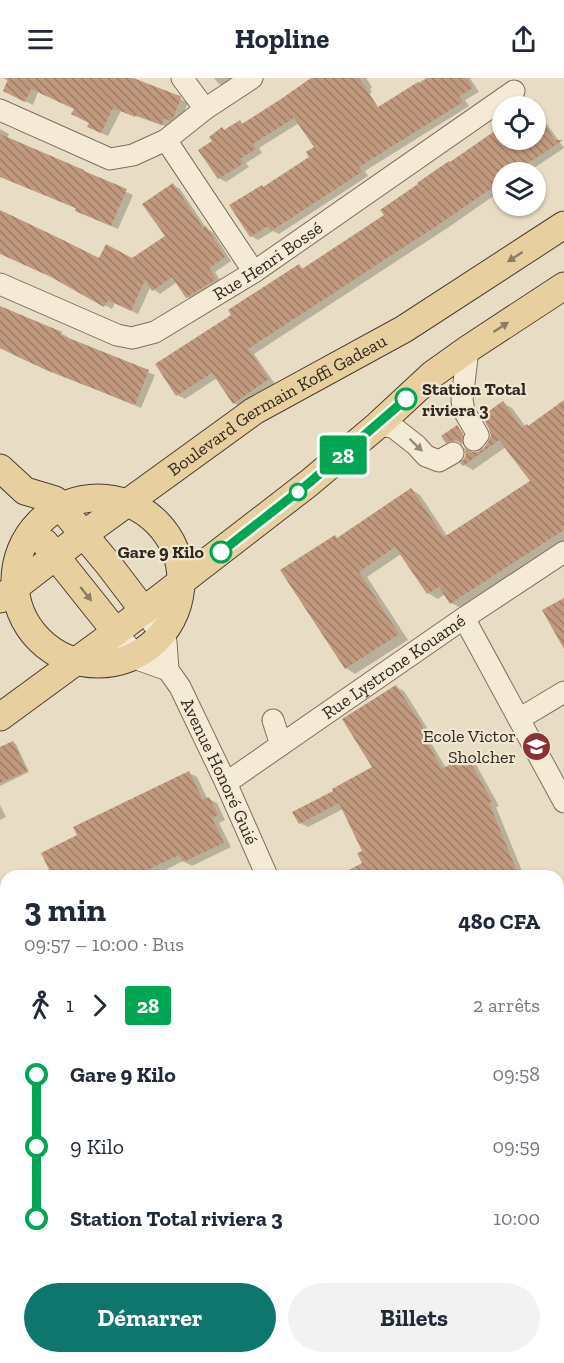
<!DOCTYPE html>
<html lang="fr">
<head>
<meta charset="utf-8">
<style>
  body { margin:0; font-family:"Zilla Slab",serif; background:#f2f2f3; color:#1f2937; height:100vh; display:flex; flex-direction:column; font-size:22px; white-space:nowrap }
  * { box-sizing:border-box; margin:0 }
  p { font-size:20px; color:#747a83 }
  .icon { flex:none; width:33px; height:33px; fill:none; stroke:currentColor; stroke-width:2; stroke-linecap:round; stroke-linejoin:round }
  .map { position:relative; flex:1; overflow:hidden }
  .details { position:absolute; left:0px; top:792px; width:564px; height:494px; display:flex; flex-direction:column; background:#fff; border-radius:18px 18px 0 0; box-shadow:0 2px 4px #0004 }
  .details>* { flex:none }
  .badge { padding:0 12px; border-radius:4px; font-size:21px; line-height:39px }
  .fabs { position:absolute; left:492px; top:18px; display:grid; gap:12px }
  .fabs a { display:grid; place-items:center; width:54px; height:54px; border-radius:50%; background:#fff; box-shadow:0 2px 4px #0004; font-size:30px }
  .map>.badge { position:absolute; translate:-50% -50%; box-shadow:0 0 0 3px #fff }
  .legs { display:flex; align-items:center; gap:9px; height:66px; padding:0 24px; font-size:20px }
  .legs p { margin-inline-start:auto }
  .headline { display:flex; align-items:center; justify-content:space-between; height:102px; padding:0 24px }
  h1 { font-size:33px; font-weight:700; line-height:45px }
  .action { display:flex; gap:12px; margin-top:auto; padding:12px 24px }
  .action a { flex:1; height:69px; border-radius:36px; background:#0f766e; color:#fff; font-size:24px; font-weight:700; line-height:69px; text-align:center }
  .action a+a { background:#f2f2f3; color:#1f2937 }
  ul { padding:0 24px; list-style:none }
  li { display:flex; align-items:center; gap:21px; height:72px; font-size:22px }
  li i { display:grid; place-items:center; width:9px; height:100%; margin:0 8px; background:currentColor }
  li i::after { content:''; width:15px; height:15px; margin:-8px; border:4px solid; border-radius:50%; background:#fff }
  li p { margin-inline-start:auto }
  li:first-child i { background:linear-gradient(#0000 50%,currentColor 0) }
  li:last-child i { background:linear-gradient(currentColor 50%,#0000 0) }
  header { display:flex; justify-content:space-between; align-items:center; height:78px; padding:0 24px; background:#fff; font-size:27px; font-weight:700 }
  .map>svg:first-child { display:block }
</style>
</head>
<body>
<header><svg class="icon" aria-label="menu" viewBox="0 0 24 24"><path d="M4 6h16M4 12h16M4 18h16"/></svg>Hopline<svg class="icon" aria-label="share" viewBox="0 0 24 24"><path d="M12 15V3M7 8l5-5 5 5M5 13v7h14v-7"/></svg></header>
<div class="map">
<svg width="564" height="1285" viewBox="0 0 564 1285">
  <defs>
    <pattern id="building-back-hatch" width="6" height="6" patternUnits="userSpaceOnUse" patternTransform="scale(1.5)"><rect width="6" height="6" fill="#c1997f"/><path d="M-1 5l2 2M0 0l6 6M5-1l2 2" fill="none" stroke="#9d7d67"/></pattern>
  </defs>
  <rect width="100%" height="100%" fill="#e8dcc4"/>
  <g fill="#0003">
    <polygon points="3,0 129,0 179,20 188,25 180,44 178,46 172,43 170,50 121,33 108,58 97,53 91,45 76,31 38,14 33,27 12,17 9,3"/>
    <polygon points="214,0 238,0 225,9 218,5"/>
    <polygon points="314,0 366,0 372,9 370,11 372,14 334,44 342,55 426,0 470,0 479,14 465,22 469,28 365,93 368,98 279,156 273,153 258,162 251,158 263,110 311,79 316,70 299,45 259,70 262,75 246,85 249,89 226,104 219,100 225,53 240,44 245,46"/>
    <polygon points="536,33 539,35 564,70 528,94 502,94 502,112 449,149 254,276 275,306 241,329 234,325 217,300 185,321 177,317 233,238 299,188 304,191 386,137 451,85 502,50 502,62 536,62"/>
    <polygon points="0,51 9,56 7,61 133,117 118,151 84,136 77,131 0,98"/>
    <polygon points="173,107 180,111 207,151 213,154 231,183 215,194 222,205 194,223 187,219 177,204 160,216 153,211 151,208 138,236 115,225 112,231 60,202 0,175 0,133 99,182 133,182 167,159"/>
    <polygon points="3,230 62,256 68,259 67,261 155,297 141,330 22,281 0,270 0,231"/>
    <polygon points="564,324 564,463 461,530 451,525 445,516 438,521 428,515 401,476 367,499 408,562 355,596 346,590 335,459 339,461 411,411 420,417 448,459 532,404 506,369 473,392 464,387 490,365 503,325 512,330 526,349 529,349"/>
    <polygon points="457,349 464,358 463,366 457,363 449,365 447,363"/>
    <polygon points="396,609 404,613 431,656 427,658 446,690 466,679 474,683 499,728 496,729 524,798 394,798 364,773 343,731 308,749 300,745 335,713 374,689"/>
    <polygon points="13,665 16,666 29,694 0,708 0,670"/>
    <polygon points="189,695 197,699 208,722 209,721 217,725 225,742 219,745 231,769 192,788 183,783 154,798 53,798 79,758"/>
    <polygon points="0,727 6,739 0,742"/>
    <polygon points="564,1020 564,1151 558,1154 558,1076 560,1075 558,1071 558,1023"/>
    <polygon points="6,1068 6,1081 0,1076"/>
    <polygon points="564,1206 564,1274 558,1277 558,1209"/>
    <polygon points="0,1262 6,1265 6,1280 13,1280 15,1285 0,1285"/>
    <polygon points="106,1280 196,1280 199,1285 105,1285"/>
    <polygon points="263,1280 308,1280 311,1285 265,1285"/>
    <polygon points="347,1280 415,1280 403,1285 350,1285"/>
  </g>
  <g fill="url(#building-back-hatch)">
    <polygon points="5,0 133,0 180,18 181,20 173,40 170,43 164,40 162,47 136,37 135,39 113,30 101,55 87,49 89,45 71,36 74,31 31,11 25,24 3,13 8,1"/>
    <polygon points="311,0 359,0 378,29 418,4 420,6 428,0 467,0 473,10 459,18 463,24 359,89 362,94 271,153 268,148 250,159 229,127 262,107 263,109 309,79 306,74 314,69 294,40 253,66 256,71 240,81 244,85 218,101 198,72 212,63 209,59 222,49 224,52 240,42 242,46 281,21"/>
    <polygon points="536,34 555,62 563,62 515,94 502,94 502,103 441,145 248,271 269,301 233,326 212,295 176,318 155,286 231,237 228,232 299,186 302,191 384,137 380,132 418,106 417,105 449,83 450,84 502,48 502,62 536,62"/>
    <polygon points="0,56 84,92 84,93 127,111 111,148 75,133 76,130 0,99"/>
    <polygon points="173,105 203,150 206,148 225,179 209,190 216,201 186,220 172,199 152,213 145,202 131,233 108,222 104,229 51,199 0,176 0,132 61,161 99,180 106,166 132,180 165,158 142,126"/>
    <polygon points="0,228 62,254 61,257 149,292 135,327 46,292 0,270"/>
    <polygon points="564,322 564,452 450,526 439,509 427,516 395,469 359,494 399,556 345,591 280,492 335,457 337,460 411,410 444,459 530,403 499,362 463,388 460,385 464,381 466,376 464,370 472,374 478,374 484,370 488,364 491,357 489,351 482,338 503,323 522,350 527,346 528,348"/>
    <polygon points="457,347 463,356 461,361 462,367 459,364 454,362 446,365 441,358"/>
    <polygon points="564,520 564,571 542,532"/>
    <polygon points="396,607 424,651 421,653 442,691 466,677 492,723 489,725 519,798 338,798 362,785 357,775 362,773 339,725 299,746 292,734 333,713 332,711 372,689 342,641"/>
    <polygon points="13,663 27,693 0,705 0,669"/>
    <polygon points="189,693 203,722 209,719 218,737 212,740 224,765 183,784 179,777 135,798 52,798 41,775 77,757 73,749"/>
  </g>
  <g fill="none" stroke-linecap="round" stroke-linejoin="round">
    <defs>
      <g id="minor">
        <polyline points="182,0 205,31"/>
        <polyline points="0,32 110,81 133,77 166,62 205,31 252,0"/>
        <polyline points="166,62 254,194"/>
        <path id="s1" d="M0,206L117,257L132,260L155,254L254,194L514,13"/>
        <polyline points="468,271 462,322 464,333 478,357 474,362"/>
        <polyline points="378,347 393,349 416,367 426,378 439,383 453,375"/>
        <path id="s2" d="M144,533L166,564L168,592L180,609L226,705L267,798"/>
        <polyline points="464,540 564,724"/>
        <polyline points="116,554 140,582 168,592"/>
        <polyline points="519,641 564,614"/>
        <polyline points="273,642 281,667"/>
        <path id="s3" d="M226,705L464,540L564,474"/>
        <polyline points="558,843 564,841"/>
        <polyline points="0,932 6,942"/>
        <polyline points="0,1036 6,1032"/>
        <polyline points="558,1167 564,1164"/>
        <polyline points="207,1280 210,1285"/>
        <polyline points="493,1280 496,1285"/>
        <polyline points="82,1285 92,1280"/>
      </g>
      <g id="major">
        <polyline points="0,390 25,413 55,422 109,487 144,533"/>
        <circle cx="98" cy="503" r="83"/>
        <polyline points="45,465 116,554"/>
        <path id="s4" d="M0,521L83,457L254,333L404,251L564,147"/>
        <polyline points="0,639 116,554 309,405 378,347 433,296 468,271 564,208"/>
      </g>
    </defs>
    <use href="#minor" stroke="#806f5d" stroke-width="23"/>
    <use href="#major" stroke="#4e3e30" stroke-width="29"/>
    <use href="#minor" stroke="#f4ead6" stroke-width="21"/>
    <use href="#major" stroke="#e7cfa0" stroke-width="27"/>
  </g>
  <defs><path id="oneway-solid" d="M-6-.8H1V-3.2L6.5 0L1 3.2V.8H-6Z" transform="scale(1.5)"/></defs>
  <g fill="#8c7c60">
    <use href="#oneway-solid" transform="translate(515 179) rotate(147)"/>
    <use href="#oneway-solid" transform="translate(501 249) rotate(-33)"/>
    <use href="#oneway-solid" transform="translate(86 516) rotate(51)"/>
  </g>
  <use fill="#93897a" href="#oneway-solid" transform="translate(416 367) rotate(44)"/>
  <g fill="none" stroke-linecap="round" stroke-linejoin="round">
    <defs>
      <polyline id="line-1" points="221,474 309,405 406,321"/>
    </defs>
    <use href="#line-1" stroke="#fff" stroke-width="14"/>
    <use href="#line-1" stroke="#00a651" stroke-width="9"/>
  </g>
  <defs>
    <symbol id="school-disc" viewBox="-11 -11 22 22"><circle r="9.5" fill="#873437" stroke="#f0e7d3"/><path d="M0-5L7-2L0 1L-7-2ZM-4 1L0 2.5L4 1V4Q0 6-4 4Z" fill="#fff"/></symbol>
  </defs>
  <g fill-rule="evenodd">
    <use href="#school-disc" x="520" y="652" width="33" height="33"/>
  </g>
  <g fill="#fff" stroke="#00a651" stroke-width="3">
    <circle cx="406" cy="321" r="10"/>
    <circle cx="298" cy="414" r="8"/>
    <circle cx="221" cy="474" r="10"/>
  </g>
  <g text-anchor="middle" stroke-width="4.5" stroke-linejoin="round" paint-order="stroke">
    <g font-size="18" fill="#32281f" stroke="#f0e7d3">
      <text dy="6" stroke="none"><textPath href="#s1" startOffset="300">Rue Henri Bossé</textPath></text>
      <text dy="6" stroke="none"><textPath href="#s4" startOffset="339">Boulevard Germain Koffi Gadeau</textPath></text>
      <text dy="6" stroke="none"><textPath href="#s3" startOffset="204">Rue Lystrone Kouamé</textPath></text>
      <text dy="6" stroke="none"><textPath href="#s2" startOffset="180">Avenue Honoré Guié</textPath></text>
    </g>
    <g font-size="18" font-weight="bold" fill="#32281f" stroke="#f0e7d3" text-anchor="start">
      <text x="422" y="317">Station Total<tspan x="422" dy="21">riviera 3</tspan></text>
      <text x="204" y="480" text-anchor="end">Gare 9 Kilo</text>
    </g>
    <g font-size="18" fill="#32281f" stroke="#f0e7d3" text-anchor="end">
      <text x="516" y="664">Ecole Victor<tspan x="516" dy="21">Sholcher</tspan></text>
    </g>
  </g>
</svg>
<div class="fabs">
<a><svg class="icon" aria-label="locate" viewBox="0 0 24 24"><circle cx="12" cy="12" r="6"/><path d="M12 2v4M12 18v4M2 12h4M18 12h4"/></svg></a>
<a><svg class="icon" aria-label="layers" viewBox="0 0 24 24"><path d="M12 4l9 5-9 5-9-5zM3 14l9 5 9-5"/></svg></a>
</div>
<b class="badge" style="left:343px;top:377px;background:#00a651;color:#fff">28</b>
<section class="details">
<div class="headline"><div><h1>3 min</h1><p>09:57 – 10:00 · Bus</p></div><b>480 CFA</b></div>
<div class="legs"><svg class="icon" aria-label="walk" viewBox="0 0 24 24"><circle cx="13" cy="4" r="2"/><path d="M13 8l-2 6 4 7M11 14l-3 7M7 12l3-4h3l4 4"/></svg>1<svg class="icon" aria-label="forward" viewBox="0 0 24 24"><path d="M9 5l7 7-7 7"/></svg><b class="badge" style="background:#00a651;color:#fff">28</b><p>2 arrêts</p></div>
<ul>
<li><i style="color:#00a651"></i><b>Gare 9 Kilo</b><p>09:58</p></li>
<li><i style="color:#00a651"></i><span>9 Kilo</span><p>09:59</p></li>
<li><i style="color:#00a651"></i><b>Station Total riviera 3</b><p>10:00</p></li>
</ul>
<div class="action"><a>Démarrer</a><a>Billets</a></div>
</section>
</div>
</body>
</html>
